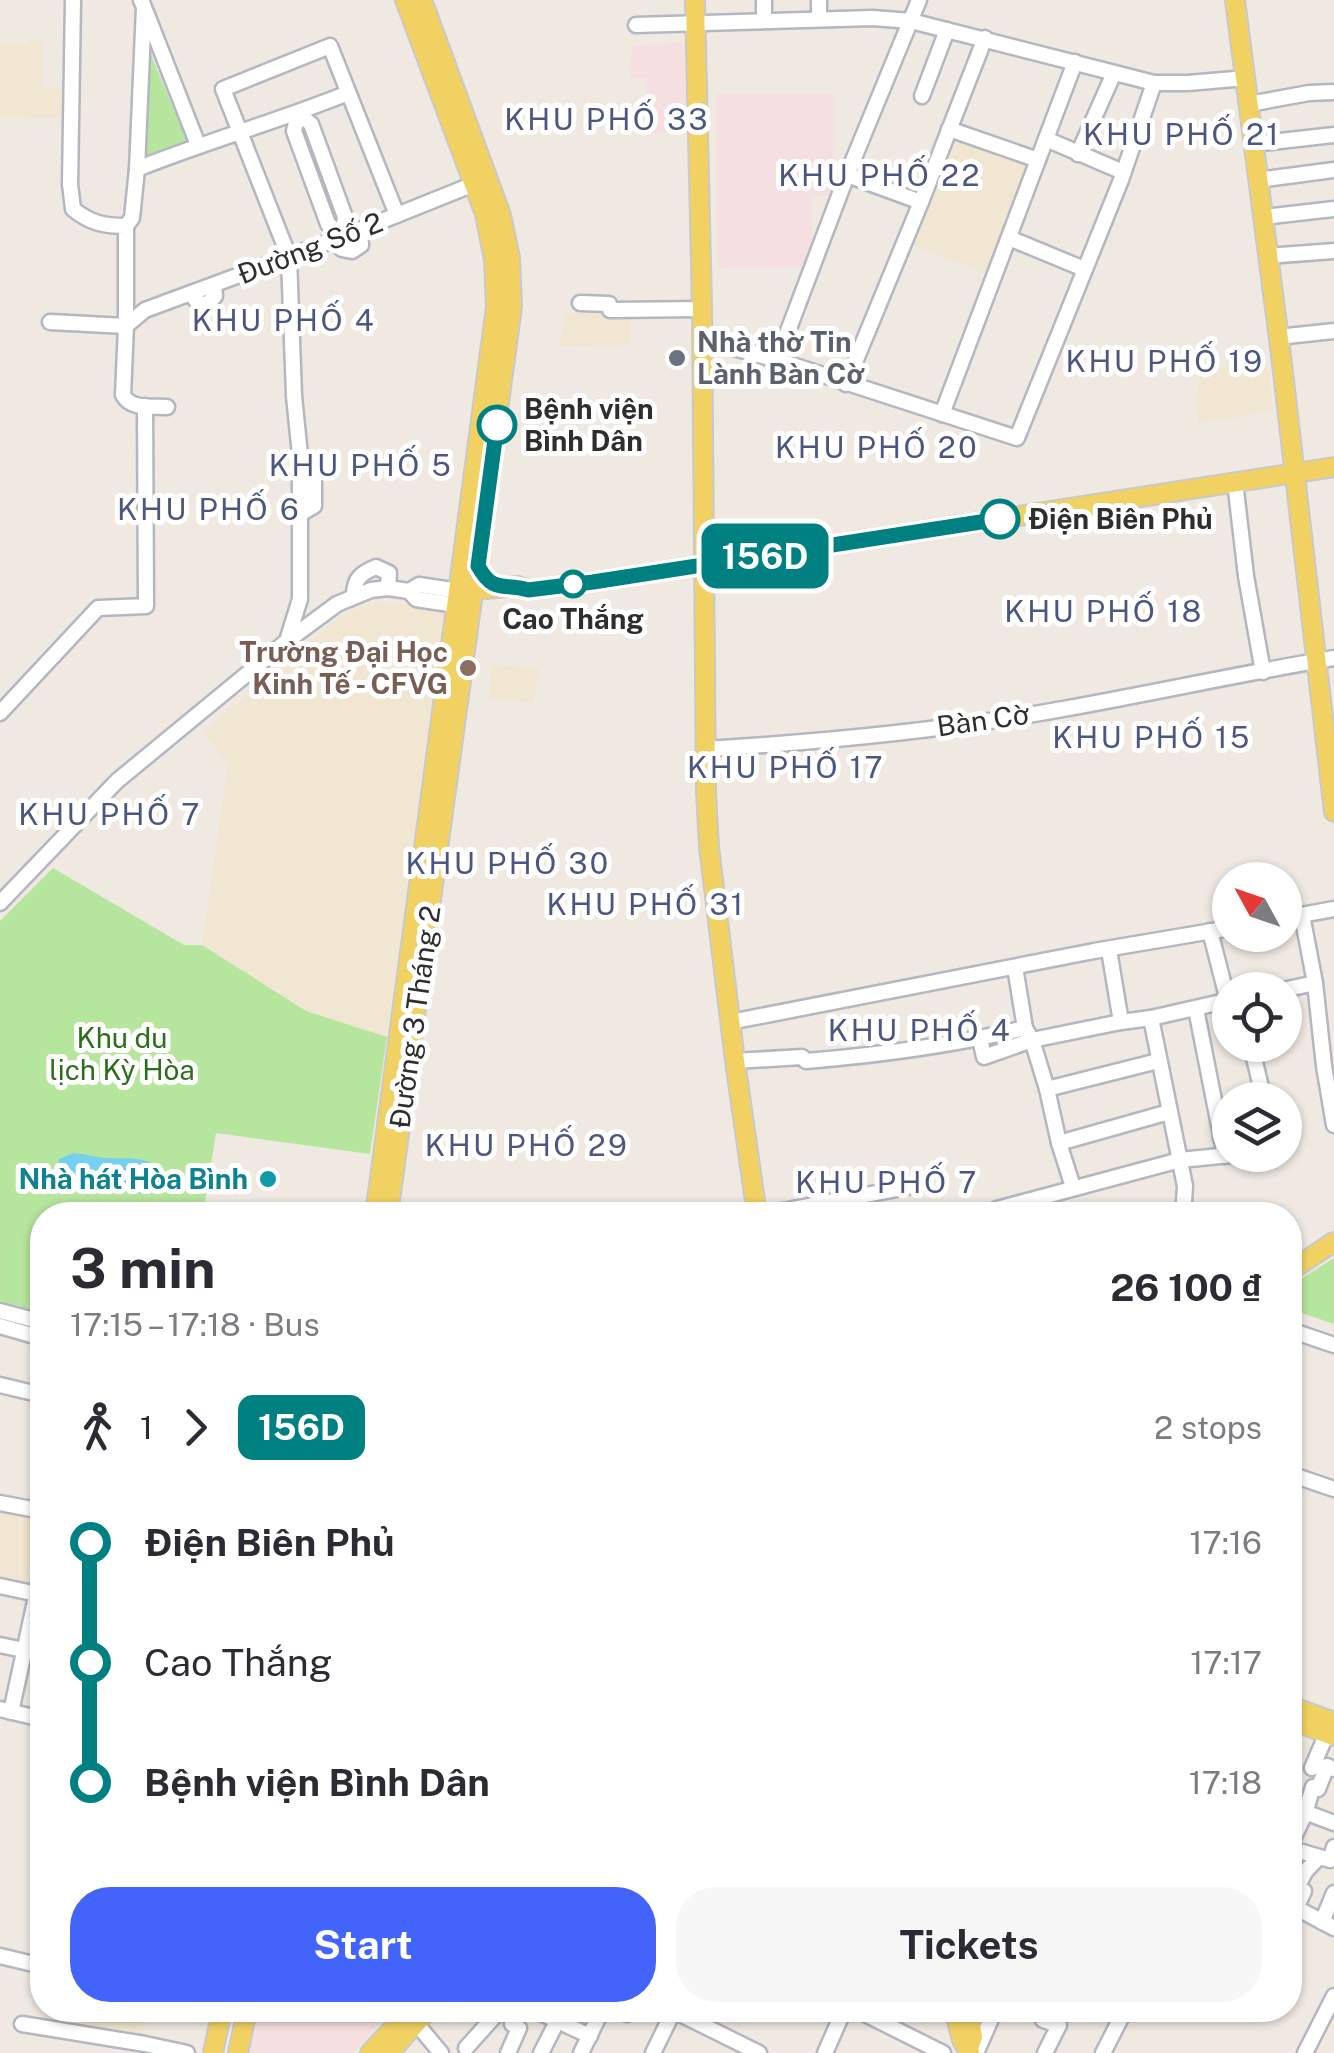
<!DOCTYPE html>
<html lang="en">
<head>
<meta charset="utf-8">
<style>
  body { margin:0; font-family:"Public Sans",sans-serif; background:#f7f7f7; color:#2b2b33; height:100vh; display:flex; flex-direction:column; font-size:38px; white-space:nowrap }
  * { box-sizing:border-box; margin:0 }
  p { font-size:32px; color:#7c7c81 }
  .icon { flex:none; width:55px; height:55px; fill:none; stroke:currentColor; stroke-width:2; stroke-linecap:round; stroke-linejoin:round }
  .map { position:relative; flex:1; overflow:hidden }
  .drawer { position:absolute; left:30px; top:1202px; width:1272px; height:820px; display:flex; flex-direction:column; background:#fff; border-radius:40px; box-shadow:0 2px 8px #0004 }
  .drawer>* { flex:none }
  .badge { padding:0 20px; border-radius:15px; font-size:35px; line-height:65px }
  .needle { width:65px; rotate:310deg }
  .fabs { position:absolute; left:1212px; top:862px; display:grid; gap:20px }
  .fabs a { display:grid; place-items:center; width:90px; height:90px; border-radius:50%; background:#fff; box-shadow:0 2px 8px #0004; font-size:50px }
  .map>.badge { position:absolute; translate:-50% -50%; box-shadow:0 0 0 5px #fff }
  .legs { display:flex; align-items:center; gap:15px; height:110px; padding:0 40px; font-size:32px }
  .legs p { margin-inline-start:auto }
  .summary { display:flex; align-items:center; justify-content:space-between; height:170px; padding:0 40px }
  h1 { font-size:55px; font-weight:700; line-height:75px }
  .action { display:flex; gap:20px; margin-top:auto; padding:20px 40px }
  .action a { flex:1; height:115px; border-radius:40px; background:#4264fb; color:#fff; font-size:40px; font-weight:700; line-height:115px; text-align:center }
  .action a+a { background:#f7f7f7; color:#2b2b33 }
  ul { padding:0 40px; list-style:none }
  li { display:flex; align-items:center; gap:35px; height:120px; font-size:38px }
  li i { display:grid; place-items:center; width:15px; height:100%; margin:0 12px; background:currentColor }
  li i::after { content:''; width:25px; height:25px; margin:-12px; border:8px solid; border-radius:50%; background:#fff }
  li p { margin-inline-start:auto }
  li:first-child i { background:linear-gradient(#0000 50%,currentColor 0) }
  li:last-child i { background:linear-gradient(currentColor 50%,#0000 0) }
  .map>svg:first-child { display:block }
</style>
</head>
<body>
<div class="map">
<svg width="1334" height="2053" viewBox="0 0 1334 2053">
  <rect width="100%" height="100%" fill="#efe9e1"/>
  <g fill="#f0e6d1">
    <polygon points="30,40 42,40 42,88 68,89 68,110 54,118 0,117 0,44 29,44"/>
    <polygon points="957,135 1029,163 985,273 913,245"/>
    <polygon points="565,313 631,313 631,345 560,346"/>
    <polygon points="1267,362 1273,411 1199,423 1196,396 1198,395 1200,371 1218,372 1219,368"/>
    <polygon points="377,601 444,610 387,1037 307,1011 202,945 228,764 203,732 326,628 344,614"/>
    <polygon points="492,665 539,668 534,703 489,698"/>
    <polygon points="0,1510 41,1518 26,1584 0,1579"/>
    <polygon points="65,2010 147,2010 142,2033 137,2037 62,2024"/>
  </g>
  <g fill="#f5dfe0">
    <polygon points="686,42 689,132 648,133 646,78 630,77 632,46"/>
    <polygon points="716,94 834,94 833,196 812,196 812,250 804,267 717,268"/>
    <polygon points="253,2010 391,2010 354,2053 245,2053"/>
  </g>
  <g fill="#b6e59e">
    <polygon points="151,55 187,141 141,160 143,59"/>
    <polygon points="53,868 184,945 202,945 306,1011 387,1037 370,1154 216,1133 203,1215 42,1215 42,1312 0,1301 0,921"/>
    <polygon points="1334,1258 1334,1324 1290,1309 1295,1295 1290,1286"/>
  </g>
  <path fill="#75cff0" d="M73,1153C84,1154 95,1157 106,1158C128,1159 153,1154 165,1177L153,1193C132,1195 117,1190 97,1182C84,1177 69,1175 58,1167L59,1159Z"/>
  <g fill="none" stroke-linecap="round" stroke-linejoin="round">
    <defs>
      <g id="minor">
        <path d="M73,0L70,184L73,209C90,223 104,226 126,226V326L123,395C131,410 152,406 167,407"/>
        <polyline points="764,0 764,21"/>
        <polyline points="819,0 819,19"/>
        <polyline points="146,12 198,145"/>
        <polyline points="636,25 873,18 911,21 1154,83 1188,83 1246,78"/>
        <polyline points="922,96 947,30"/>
        <polyline points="1249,104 1309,93 1334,92"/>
        <polygon points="298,113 311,124 345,217 342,237 328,224 294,131"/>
        <polyline points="949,129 1038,160"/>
        <polyline points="1046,139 1123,172"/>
        <polyline points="1253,144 1334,135"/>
        <polyline points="1078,154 1114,73"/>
        <path d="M137,169C207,141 279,121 348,93"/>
        <polyline points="847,175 921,202"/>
        <polyline points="1258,180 1334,170"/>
        <polyline points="1263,217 1334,209"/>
        <polyline points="126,226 132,218 137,169 144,7 141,0"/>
        <polyline points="1009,238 1084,269"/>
        <polyline points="334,240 342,249 352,251 361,245 360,230"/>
        <polyline points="1268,256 1334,251"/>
        <polyline points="191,293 197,302 206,305 215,296 214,285"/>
        <polyline points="580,303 609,304 610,310 702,309"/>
        <polyline points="50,322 126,326 145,310 342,237 474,184"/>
        <polyline points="1278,337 1334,331"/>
        <polyline points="702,339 777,360 1017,438 1121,180 1154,83"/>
        <polyline points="777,360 847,175 919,0"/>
        <polyline points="846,384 921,202 985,38"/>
        <polyline points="942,414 1075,62"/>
        <polyline points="300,471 314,479 314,506 300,514"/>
        <polyline points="1235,482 1246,576 1263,672"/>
        <polyline points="409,591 416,599 456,605"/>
        <path d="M354,595C354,579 361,573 376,567L389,573L388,588"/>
        <polyline points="287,641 300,599 300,455 294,396 289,257 223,89 330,46 397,215"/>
        <polyline points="0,713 98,608 146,606 145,406"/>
        <path d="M705,749C822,742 948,730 1063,709C1153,693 1243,673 1334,658"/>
        <polyline points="0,903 117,781 287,641 337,604 371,590 388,588 409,591 419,585 459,591"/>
        <polyline points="1302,915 1315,983 1324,1066 1334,1125"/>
        <polyline points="1285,918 1334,909"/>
        <polyline points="1210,931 1228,1001"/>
        <polyline points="1109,950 1121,1022"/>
        <polyline points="1015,967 1025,1028 1032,1040 1047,1089 1059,1143 1073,1187"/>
        <polyline points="1283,990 1315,983"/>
        <polyline points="1196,1009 1225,1156"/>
        <polyline points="1151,1018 1185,1186 1184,1202"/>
        <polyline points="730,1022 1094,951 1230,928"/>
        <polyline points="980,1038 984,1057 1032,1040 1121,1022 1151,1018 1230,1000"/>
        <polyline points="1251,1045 1264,1100"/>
        <path d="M735,1061L802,1057L806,1061C879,1055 954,1045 1025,1028"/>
        <polyline points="1047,1089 1158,1061"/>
        <polyline points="1059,1143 1169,1112"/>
        <polyline points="997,1209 1180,1160 1230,1155"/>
        <polyline points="762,1215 923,1184"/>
        <polyline points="0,1311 42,1322"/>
        <polyline points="0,1326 42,1338"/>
        <polyline points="1290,1330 1334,1345"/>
        <polyline points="0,1385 42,1395"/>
        <polyline points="1290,1474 1334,1489"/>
        <polyline points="0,1503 42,1511"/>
        <polyline points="0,1586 42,1595"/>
        <polyline points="0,1645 42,1654"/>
        <polyline points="0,1709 42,1719"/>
        <polyline points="11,1712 42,1569"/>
        <polyline points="1312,1768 1327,1733"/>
        <polyline points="1318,1789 1327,1766 1334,1769"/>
        <polyline points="1305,1812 1334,1823"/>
        <polyline points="1290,1845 1304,1816 1313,1787"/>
        <polyline points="1290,1851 1295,1854 1299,1851 1330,1860 1334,1847"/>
        <polyline points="1291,1905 1334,1928"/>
        <polyline points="1296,1908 1304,1891 1297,1888 1305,1872 1318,1858"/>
        <polyline points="1322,1922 1334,1893"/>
        <polyline points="0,1956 42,1966"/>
        <polyline points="454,2010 456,2012"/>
        <polyline points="534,2010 590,2036"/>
        <polyline points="617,2010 627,2014"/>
        <polyline points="857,2010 943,2053"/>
        <polyline points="674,2011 759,2053"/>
        <polyline points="1043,2020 1059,2025 1045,2053"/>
        <polyline points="416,2023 441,2053"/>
        <polyline points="22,2024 145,2044 187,2053"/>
        <polyline points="466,2048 500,2010"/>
        <polyline points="508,2053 519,2028 512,2024 520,2010"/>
        <polyline points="541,2053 563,2010"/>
        <polyline points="581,2053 602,2010"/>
        <polyline points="653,2053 674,2010"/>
        <polyline points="825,2053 844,2010"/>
        <polyline points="976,2053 995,2010"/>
        <polyline points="1103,2053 1125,2010"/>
        <polyline points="1305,2053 1334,1996"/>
      </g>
      <g id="major">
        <polyline points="695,0 702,309 706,791 709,847 735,1061 757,1215"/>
        <polyline points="1235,0 1281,355 1334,812"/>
        <polyline points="464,591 518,586 528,590 593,582 1334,467"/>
        <polyline points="375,1215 496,307 494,260 485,214 405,0"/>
        <polyline points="388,1215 512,307 510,258 501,215 422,0"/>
        <polyline points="1290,1271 1334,1242"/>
        <polyline points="1290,1706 1334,1722"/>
        <polyline points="1290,1720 1334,1736"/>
        <polyline points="954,2010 962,2040 970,2053"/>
        <polyline points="968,2010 973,2037 969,2048"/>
        <polyline points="213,2053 222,2010"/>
        <polyline points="238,2053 247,2010"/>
        <polyline points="370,2053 410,2010"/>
        <polyline points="389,2053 428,2010"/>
      </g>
    </defs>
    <use href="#minor" stroke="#b4b7c1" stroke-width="19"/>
    <use href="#major" stroke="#c9c9c9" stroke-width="22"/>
    <use href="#minor" stroke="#fff" stroke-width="14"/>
    <use href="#major" stroke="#f2d163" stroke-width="18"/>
  </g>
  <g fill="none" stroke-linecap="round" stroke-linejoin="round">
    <defs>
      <path id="line-1" d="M497,425L478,566C494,595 504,582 528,590L593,582L1000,519"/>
    </defs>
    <use href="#line-1" stroke="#fff" stroke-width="22"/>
    <use href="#line-1" stroke="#008080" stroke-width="15"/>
  </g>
  <circle fill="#6b7280" stroke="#fff" stroke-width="4" cx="677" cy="358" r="10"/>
  <g fill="#fff" stroke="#008080" stroke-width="5">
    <circle cx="497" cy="425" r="18"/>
    <circle cx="1000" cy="519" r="18"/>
    <circle cx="573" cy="584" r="12"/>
  </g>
  <circle fill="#8d6e63" stroke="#fff" stroke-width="4" cx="468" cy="668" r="10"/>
  <circle fill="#0f9aa8" stroke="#fff" stroke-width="4" cx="268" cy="1179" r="10"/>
  <g text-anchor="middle" stroke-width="10" stroke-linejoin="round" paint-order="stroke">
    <g font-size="28" fill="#2e2e2e" stroke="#fff">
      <text transform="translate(310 248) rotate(-21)" y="10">Đường Số 2</text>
      <text transform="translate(983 720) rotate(-8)" y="10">Bàn Cờ</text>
      <text transform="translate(415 1017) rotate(-82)" y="10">Đường 3 Tháng 2</text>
    </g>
    <g font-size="28" font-weight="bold" fill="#5b616d" stroke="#fff" text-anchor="start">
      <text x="697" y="352">Nhà thờ Tin<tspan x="697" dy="32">Lành Bàn Cờ</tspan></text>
    </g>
    <g font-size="28" font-weight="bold" fill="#2e2e2e" stroke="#fff" text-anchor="start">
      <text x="524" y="419">Bệnh viện<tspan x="524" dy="32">Bình Dân</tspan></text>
      <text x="1028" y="529">Điện Biên Phủ</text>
      <text x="573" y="629" text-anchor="middle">Cao Thắng</text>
    </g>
    <g font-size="28" font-weight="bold" fill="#785e54" stroke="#fff" text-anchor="end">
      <text x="448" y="662">Trường Đại Học<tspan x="448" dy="32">Kinh Tế - CFVG</tspan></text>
    </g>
    <g font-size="28" fill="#2c6e1b" stroke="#fff">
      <text x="122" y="1048">Khu du<tspan x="122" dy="32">lịch Kỳ Hòa</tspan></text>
    </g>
    <g font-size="28" font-weight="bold" fill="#0d838f" stroke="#fff" text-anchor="end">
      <text x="248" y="1189">Nhà hát Hòa Bình</text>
    </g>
    <g font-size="30" letter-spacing="2.5" fill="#4d5680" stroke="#fff">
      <text x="607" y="130">KHU PHỐ 33</text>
      <text x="1182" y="145">KHU PHỐ 21</text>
      <text x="880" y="186">KHU PHỐ 22</text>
      <text x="284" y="331">KHU PHỐ 4</text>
      <text x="1165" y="372">KHU PHỐ 19</text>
      <text x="877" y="458">KHU PHỐ 20</text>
      <text x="361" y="476">KHU PHỐ 5</text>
      <text x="209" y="520">KHU PHỐ 6</text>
      <text x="1104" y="622">KHU PHỐ 18</text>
      <text x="1152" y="748">KHU PHỐ 15</text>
      <text x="786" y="778">KHU PHỐ 17</text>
      <text x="110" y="825">KHU PHỐ 7</text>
      <text x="508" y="874">KHU PHỐ 30</text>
      <text x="646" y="915">KHU PHỐ 31</text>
      <text x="920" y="1041">KHU PHỐ 4</text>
      <text x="527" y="1156">KHU PHỐ 29</text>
      <text x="887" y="1193">KHU PHỐ 7</text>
    </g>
  </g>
</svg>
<div class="fabs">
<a><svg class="needle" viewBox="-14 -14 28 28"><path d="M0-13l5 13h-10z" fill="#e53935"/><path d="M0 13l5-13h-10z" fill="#7c7c81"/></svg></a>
<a><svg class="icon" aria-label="locate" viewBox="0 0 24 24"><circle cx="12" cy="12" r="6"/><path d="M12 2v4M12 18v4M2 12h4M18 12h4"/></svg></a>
<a><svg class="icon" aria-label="layers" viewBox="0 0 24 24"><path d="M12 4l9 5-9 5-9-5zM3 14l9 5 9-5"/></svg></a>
</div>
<b class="badge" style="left:765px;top:556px;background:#008080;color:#fff">156D</b>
<section class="drawer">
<div class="summary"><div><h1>3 min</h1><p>17:15 – 17:18 · Bus</p></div><b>26 100 ₫</b></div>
<div class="legs"><svg class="icon" aria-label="walk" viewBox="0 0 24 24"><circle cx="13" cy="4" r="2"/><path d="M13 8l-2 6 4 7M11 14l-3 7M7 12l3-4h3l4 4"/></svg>1<svg class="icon" aria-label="forward" viewBox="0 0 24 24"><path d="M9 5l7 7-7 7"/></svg><b class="badge" style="background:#008080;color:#fff">156D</b><p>2 stops</p></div>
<ul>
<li><i style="color:#008080"></i><b>Điện Biên Phủ</b><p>17:16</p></li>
<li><i style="color:#008080"></i><span>Cao Thắng</span><p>17:17</p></li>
<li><i style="color:#008080"></i><b>Bệnh viện Bình Dân</b><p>17:18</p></li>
</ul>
<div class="action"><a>Start</a><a>Tickets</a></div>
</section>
</div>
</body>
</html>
